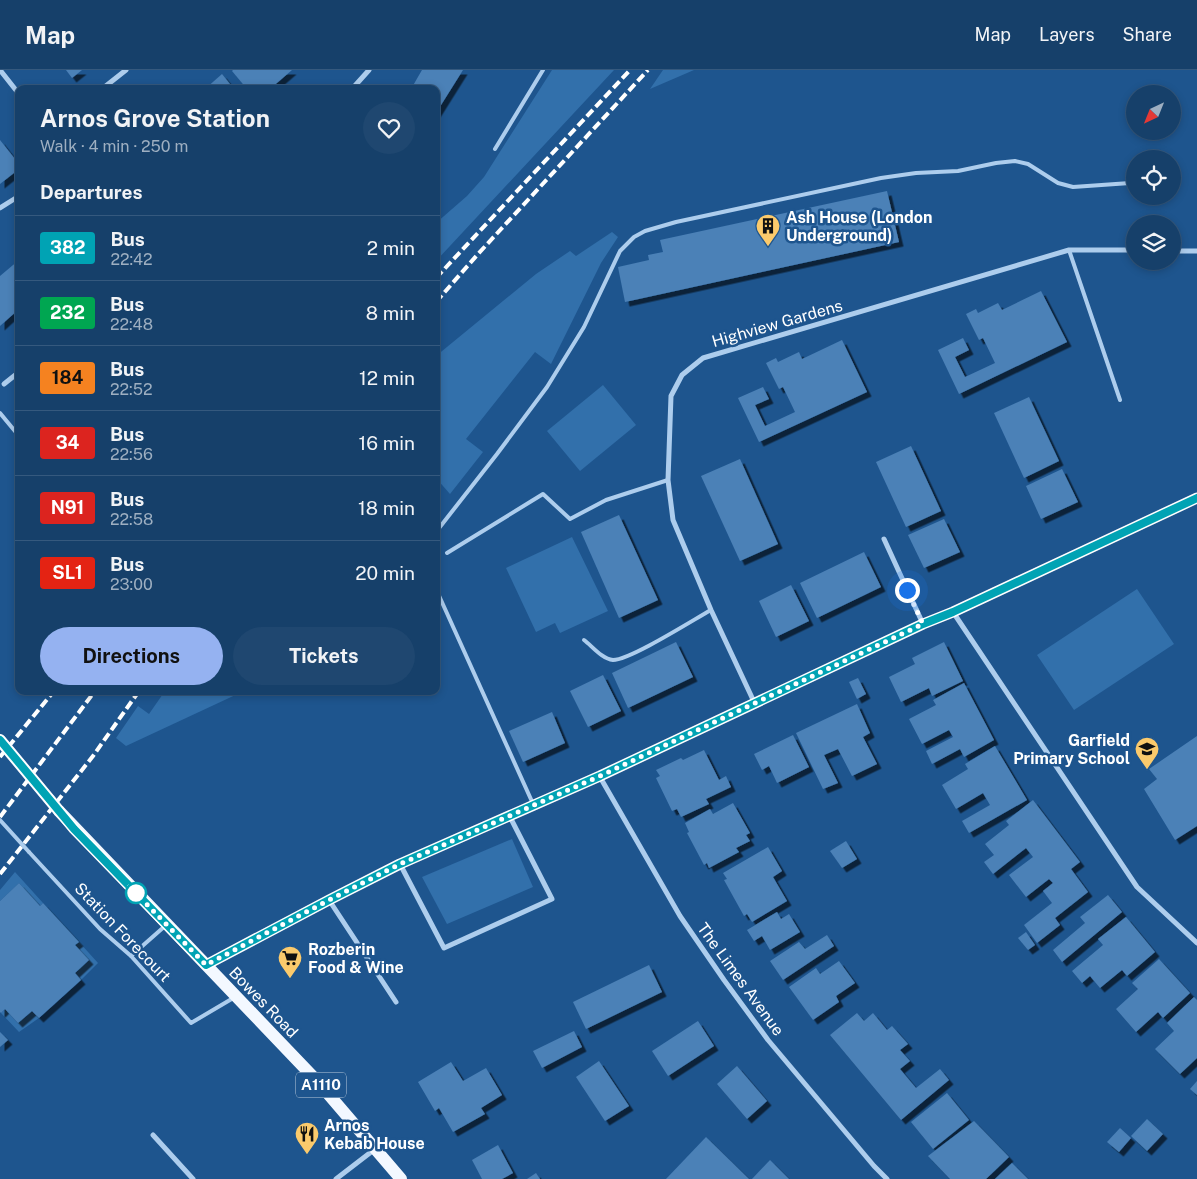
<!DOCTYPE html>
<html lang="en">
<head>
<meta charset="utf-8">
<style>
  body { margin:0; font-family:"Public Sans",sans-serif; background:#1f4770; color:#f1f3f6; height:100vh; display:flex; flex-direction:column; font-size:19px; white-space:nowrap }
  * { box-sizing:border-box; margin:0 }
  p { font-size:16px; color:#9eafc1 }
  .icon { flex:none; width:28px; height:28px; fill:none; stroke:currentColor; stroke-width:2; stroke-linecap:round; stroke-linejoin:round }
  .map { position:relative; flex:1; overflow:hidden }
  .details { position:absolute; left:15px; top:15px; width:425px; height:610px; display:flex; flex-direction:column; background:#16406a; border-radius:10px; box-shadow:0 2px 8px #0003,0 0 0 1px #35597e }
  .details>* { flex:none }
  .badge { padding:0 10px; border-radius:4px; font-size:18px; line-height:32px }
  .needle { width:32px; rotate:223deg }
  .controls { position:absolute; left:1126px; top:15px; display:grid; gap:10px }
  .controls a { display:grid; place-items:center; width:55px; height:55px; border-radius:50%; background:#16406a; box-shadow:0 2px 8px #0003,0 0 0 1px #35597e; font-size:25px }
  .you { position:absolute; width:25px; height:25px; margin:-12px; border:4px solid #fff; border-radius:50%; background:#1a73e8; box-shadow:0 0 0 8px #1a73e833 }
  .map>.badge { position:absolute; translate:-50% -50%; box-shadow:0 0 0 2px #fff }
  h2 { padding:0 25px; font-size:19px; line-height:45px }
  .round { display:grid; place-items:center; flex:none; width:52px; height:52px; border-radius:26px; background:#1f4770 }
  .overview { display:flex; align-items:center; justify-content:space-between; height:85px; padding:0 25px }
  h1 { font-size:24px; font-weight:700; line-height:38px }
  .primary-button { display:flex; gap:10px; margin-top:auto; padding:10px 25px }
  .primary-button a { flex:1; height:58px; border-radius:30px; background:#95b2f1; color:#111; font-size:20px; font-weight:700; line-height:58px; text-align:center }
  .primary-button a+a { background:#1f4770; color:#f1f3f6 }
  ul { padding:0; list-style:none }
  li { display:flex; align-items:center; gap:15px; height:65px; padding:0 25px; border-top:1px solid #35597e }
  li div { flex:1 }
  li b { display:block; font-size:19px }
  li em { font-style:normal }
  li .badge { min-width:55px; font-weight:700; text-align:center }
  header { display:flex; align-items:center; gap:30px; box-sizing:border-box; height:70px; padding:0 25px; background:#16406a; border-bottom:1px solid #35597e }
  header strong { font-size:24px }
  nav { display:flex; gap:28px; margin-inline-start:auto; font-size:18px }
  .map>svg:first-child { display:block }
</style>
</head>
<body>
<header>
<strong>Map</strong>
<nav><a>Map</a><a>Layers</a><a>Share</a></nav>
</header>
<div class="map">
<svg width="1197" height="1109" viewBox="0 0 1197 1109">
  <defs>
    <filter id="shadow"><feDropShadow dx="4.5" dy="4.5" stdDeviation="0" flood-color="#0009"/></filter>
  </defs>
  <rect width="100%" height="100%" fill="#1e558e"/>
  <g fill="#3270ab">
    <polygon points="552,0 614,0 436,191 436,153 467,126 484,107"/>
    <polygon points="663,0 694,0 650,19"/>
    <polygon points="612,162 618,167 601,193 551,294 535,282 466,369 483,382 450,424 436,408 436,286 536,204 570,181 576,186"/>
    <polygon points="603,315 636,355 580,401 547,361"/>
    <polygon points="572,467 608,541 560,563 555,553 536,562 506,498"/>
    <polygon points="1137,519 1174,574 1074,640 1037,585"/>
    <polygon points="165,621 244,621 126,676 116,668 138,636 149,644"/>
    <polygon points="512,769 533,817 447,854 422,807"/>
    <polygon points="15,802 43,833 40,836 19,813 0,831 0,820"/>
    <polygon points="79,872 98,893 81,910 75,903 89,890 75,875"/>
    <polygon points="5,939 18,953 32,941 39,948 19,962 1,943"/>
  </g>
  <g fill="#4b81b7" filter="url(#shadow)">
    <polygon points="66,0 82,0 72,8"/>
    <polygon points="233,0 292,0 270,19 247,19 232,1"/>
    <polygon points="422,0 463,0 436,43 436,19 411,19"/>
    <polygon points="222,4 234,19 205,19"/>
    <polygon points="0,70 19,94 19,99 0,114"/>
    <polygon points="887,121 899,172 625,232 618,197 649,190 648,185 663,182 660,170"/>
    <polygon points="19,190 19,239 0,256 0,206"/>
    <polygon points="1041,221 1067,272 959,324 938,280 963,268 969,280 955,287 965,307 995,293 983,268 979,270 966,244 976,239 978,243 998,233 1002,240"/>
    <polygon points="842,270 867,322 759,372 738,328 763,317 769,329 755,335 765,356 795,342 783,317 779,319 766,293 776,288 778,292 799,282 802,289"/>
    <polygon points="1029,327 1059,391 1024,408 994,343"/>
    <polygon points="911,376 941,441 906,457 876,392"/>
    <polygon points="740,389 778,474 740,491 701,406"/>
    <polygon points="1062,399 1078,432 1041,449 1026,416"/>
    <polygon points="619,445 658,530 619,548 581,462"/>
    <polygon points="944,449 960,482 924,498 908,465"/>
    <polygon points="864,482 881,517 817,548 800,513"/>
    <polygon points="791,515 809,551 776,567 759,531"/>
    <polygon points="676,572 693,607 628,638 612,603"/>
    <polygon points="944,572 963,611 932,626 929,618 901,632 889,607 915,594 912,588"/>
    <polygon points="603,605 621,641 588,657 570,621"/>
    <polygon points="858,608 866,624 857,629 849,612"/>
    <polygon points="964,613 994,670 964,687 960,679 932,694 926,681 953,667 949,660 922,674 909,649 936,635 933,630"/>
    <polygon points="857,634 870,663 863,667 877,694 852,706 838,679 824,685 838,713 823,719 796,663"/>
    <polygon points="552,642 565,673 523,692 509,661"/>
    <polygon points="793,665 809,697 777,713 769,696 762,700 754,684"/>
    <polygon points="1197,666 1197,756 1175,770 1144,719 1157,709 1149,699"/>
    <polygon points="995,676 1027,730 969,763 962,751 990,735 983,723 956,739 942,715 968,699 965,694"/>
    <polygon points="704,680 719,710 726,706 731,717 706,729 709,734 681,747 677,739 672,741 656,708 660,706 656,700 681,688 683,690"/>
    <polygon points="1033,730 1080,792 1071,799 1088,822 1055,848 1060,855 1037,873 1024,855 1052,833 1043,821 1053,813 1049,809 1026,827 1009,805 1033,787 1026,778 993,804 984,792 994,785 985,774 1009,755 1006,751"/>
    <polygon points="733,733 750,763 746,765 750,771 736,778 739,782 709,798 707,793 704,795 687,763 689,762 685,753 710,739 713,744"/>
    <polygon points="846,771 857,789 842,798 830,781"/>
    <polygon points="768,777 782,801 773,807 787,831 752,852 747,844 744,846 724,810 727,809 723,803"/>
    <polygon points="19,813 40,836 43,833 79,872 75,875 89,890 75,903 81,910 39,948 32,941 18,953 5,939 1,943 0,942 0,831"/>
    <polygon points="1108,825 1122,842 1062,892 1053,880 1085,853 1080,847"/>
    <polygon points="777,842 781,849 789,844 800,862 770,880 762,866 754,871 747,860"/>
    <polygon points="1126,847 1155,882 1127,906 1122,900 1100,918 1090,906 1082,913 1072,901 1103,875 1098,869"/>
    <polygon points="1026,862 1035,875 1028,880 1018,868"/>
    <polygon points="827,865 834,876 783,910 770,891 799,872 805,879"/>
    <polygon points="1159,889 1190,923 1163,948 1158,942 1136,962 1116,939 1138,919 1132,913"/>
    <polygon points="839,891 855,913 836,926 839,932 813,950 789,917 816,898 820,904"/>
    <polygon points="649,895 662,922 586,959 573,932"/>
    <polygon points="1194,927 1197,930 1197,988 1180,1004 1155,979 1174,961 1167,953"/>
    <polygon points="857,943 864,951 873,943 887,960 892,956 908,974 900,980 910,991 900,999 916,1018 940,999 949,1010 901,1050 830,965"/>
    <polygon points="698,951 714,976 668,1006 652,981"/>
    <polygon points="574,961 582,977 542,998 533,981"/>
    <polygon points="0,962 8,970 0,977"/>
    <polygon points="599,991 629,1036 605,1051 576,1007"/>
    <polygon points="451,992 463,1011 486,998 502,1025 481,1038 485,1044 453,1062 439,1038 435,1041 418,1012"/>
    <polygon points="737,996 767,1031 747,1049 717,1014"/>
    <polygon points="1197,1011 1197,1025 1190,1019"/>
    <polygon points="947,1023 969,1050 933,1079 911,1052"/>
    <polygon points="1147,1049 1163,1064 1147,1081 1131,1066"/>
    <polygon points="974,1051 1009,1087 986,1109 950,1109 928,1086"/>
    <polygon points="1120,1058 1131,1068 1119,1082 1107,1072"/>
    <polygon points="706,1067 749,1109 666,1109"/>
    <polygon points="498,1075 513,1103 502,1109 482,1109 472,1090"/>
    <polygon points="770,1090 789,1109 752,1109"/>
    <polygon points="1012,1093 1028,1109 995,1109"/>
    <polygon points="536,1103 540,1109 527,1109"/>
  </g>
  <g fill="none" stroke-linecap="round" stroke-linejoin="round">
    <g stroke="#adcded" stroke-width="4">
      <polyline points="495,79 543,0"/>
      <polyline points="1069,180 1120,330"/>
      <polyline points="0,343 19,366"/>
      <polyline points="436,462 497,384 547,317 584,257 620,181 634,167 645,161 676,152 881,108 916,103 958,101 996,93 1015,91 1028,94 1058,113 1073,117 1130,113"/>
      <polyline points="447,483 543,424 570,449 606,430 668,410"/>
      <polyline points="436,519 534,736"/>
      <path d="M584,570C592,576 602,589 613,590C630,590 693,550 711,540"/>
      <polyline points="29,782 100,859 131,886 191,953 235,927"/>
      <polyline points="131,886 165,856"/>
    </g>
    <g stroke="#adcded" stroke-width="5">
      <polyline points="0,0 19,24"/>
      <polyline points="102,19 126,0"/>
      <polyline points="352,19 369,0"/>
      <polyline points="0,138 19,126"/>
      <polyline points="1172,181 1197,181"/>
      <polyline points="4,314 19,302"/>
      <polyline points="884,469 923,554"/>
      <polyline points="953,542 1137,817 1197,873"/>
      <polyline points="755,634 711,540 673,450 668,410 671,326 682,305 703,288 1069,180 1135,180"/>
      <polyline points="600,707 680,846 724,910 768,970 874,1096 887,1109"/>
      <polyline points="400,794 444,878 552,829 510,747"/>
      <polyline points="329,830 396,932"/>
      <polyline points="207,894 329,830 400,794 600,707 923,554 953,542 1197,428"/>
      <polyline points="153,1065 193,1109"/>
      <polyline points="336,1109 375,1079"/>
    </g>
    <polyline stroke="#f3f8ff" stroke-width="12" points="59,741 318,1012 401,1109"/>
    <g stroke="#fff" stroke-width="4" stroke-dasharray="9 4" stroke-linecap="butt">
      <polyline points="436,208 630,0"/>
      <polyline points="436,232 478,184 648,0"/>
      <polyline points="0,687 54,621"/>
      <polyline points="0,747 95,621"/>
      <polyline points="0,804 93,686 139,621"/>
    </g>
    <polyline stroke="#adcded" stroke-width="4" points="0,750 29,782"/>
    <polyline stroke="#f3f8ff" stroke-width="12" points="0,670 59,741"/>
  </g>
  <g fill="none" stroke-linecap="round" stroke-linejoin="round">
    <defs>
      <polyline id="line" points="0,670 74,759 206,895 329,830 400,794 600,706 923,554 953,542 1197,428"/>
    </defs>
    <use href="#line" stroke="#fff" stroke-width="11"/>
    <use href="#line" stroke="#00a3b4" stroke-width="8"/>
    <polyline stroke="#fff" stroke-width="5" stroke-dasharray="0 9" points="136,823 129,816 206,895 329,830 400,794 600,706 923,554 907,520"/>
  </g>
  <defs>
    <symbol id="building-pin" viewBox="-11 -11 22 30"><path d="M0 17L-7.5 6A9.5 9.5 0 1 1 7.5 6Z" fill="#fbca6c" stroke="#1e558e"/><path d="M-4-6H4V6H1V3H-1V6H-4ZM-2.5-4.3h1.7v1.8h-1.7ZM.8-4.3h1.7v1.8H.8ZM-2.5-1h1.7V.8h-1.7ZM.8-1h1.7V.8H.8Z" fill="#111"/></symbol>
    <symbol id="school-pin" viewBox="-11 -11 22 30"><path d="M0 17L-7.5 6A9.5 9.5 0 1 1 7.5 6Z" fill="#fbca6c" stroke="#1e558e"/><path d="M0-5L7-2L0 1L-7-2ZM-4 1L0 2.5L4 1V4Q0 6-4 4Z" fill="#111"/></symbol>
    <symbol id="supermarket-pin" viewBox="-11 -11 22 30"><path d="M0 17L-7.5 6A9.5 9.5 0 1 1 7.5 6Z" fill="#fbca6c" stroke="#1e558e"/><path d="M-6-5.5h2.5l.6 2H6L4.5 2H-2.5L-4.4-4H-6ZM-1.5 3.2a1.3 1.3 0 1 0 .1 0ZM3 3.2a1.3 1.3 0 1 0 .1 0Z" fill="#111"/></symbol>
    <symbol id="restaurant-pin" viewBox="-11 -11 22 30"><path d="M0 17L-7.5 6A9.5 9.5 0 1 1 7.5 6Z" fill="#fbca6c" stroke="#1e558e"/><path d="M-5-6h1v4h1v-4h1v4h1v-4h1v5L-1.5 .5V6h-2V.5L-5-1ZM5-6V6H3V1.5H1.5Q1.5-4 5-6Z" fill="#111"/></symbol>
  </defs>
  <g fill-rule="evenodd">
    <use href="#building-pin" x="754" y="142" width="28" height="38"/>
    <use href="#school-pin" x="1133" y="665" width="28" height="38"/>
    <use href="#supermarket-pin" x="276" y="874" width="28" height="38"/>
    <use href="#restaurant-pin" x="293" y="1050" width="28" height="38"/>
  </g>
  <circle fill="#fff" stroke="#00a3b4" stroke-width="2.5" cx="136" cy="823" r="10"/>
  <g text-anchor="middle" stroke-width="5" stroke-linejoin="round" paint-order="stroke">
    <rect fill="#1e558e" stroke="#bcccdd" stroke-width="1" x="296" y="1002.5" width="50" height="25" rx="4"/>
    <g font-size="15" font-weight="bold" fill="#fff">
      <text x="321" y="1020">A1110</text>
    </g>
    <g font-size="16" font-weight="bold" fill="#fff" stroke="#1e558e" text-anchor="start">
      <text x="786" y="153">Ash House (London<tspan x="786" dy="18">Underground)</tspan></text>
      <text x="1130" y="676" text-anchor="end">Garfield<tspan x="1130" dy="18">Primary School</tspan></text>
      <text x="308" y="885">Rozberin<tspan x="308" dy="18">Food &amp; Wine</tspan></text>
      <text x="324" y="1061">Arnos<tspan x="324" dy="18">Kebab House</tspan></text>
    </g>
    <g font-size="16" fill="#fff" stroke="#1e558e">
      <text transform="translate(777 253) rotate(-16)" y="6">Highview Gardens</text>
      <text transform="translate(123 862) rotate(46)" y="6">Station Forecourt</text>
      <text transform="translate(741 909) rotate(54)" y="6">The Limes Avenue</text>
      <text transform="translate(264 932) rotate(46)" y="6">Bowes Road</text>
    </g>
  </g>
</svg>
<div class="controls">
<a><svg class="needle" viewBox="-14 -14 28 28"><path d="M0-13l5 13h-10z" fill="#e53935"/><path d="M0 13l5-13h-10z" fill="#9eafc1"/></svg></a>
<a><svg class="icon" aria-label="locate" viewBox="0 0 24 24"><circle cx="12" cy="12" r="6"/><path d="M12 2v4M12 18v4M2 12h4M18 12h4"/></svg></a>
<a><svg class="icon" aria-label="layers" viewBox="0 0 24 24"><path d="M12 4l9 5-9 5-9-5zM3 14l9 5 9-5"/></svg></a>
</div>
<div class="you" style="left:907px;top:520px"></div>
<section class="details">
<div class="overview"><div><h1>Arnos Grove Station</h1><p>Walk · 4 min · 250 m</p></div><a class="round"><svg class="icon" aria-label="heart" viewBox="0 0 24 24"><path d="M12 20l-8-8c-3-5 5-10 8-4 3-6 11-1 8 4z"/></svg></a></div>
<h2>Departures</h2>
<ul>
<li><span class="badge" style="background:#00a3b4;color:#fff">382</span><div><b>Bus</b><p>22:42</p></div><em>2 min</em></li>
<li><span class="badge" style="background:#00a651;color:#fff">232</span><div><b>Bus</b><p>22:48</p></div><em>8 min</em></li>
<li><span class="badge" style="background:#f58220;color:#111">184</span><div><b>Bus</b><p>22:52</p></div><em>12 min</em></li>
<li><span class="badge" style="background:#dc241f;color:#fff">34</span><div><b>Bus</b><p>22:56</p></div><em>16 min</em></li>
<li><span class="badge" style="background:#dc241f;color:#fff">N91</span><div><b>Bus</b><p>22:58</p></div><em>18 min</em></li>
<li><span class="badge" style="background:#e42313;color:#fff">SL1</span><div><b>Bus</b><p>23:00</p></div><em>20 min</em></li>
</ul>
<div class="primary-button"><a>Directions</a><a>Tickets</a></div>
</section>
</div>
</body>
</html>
